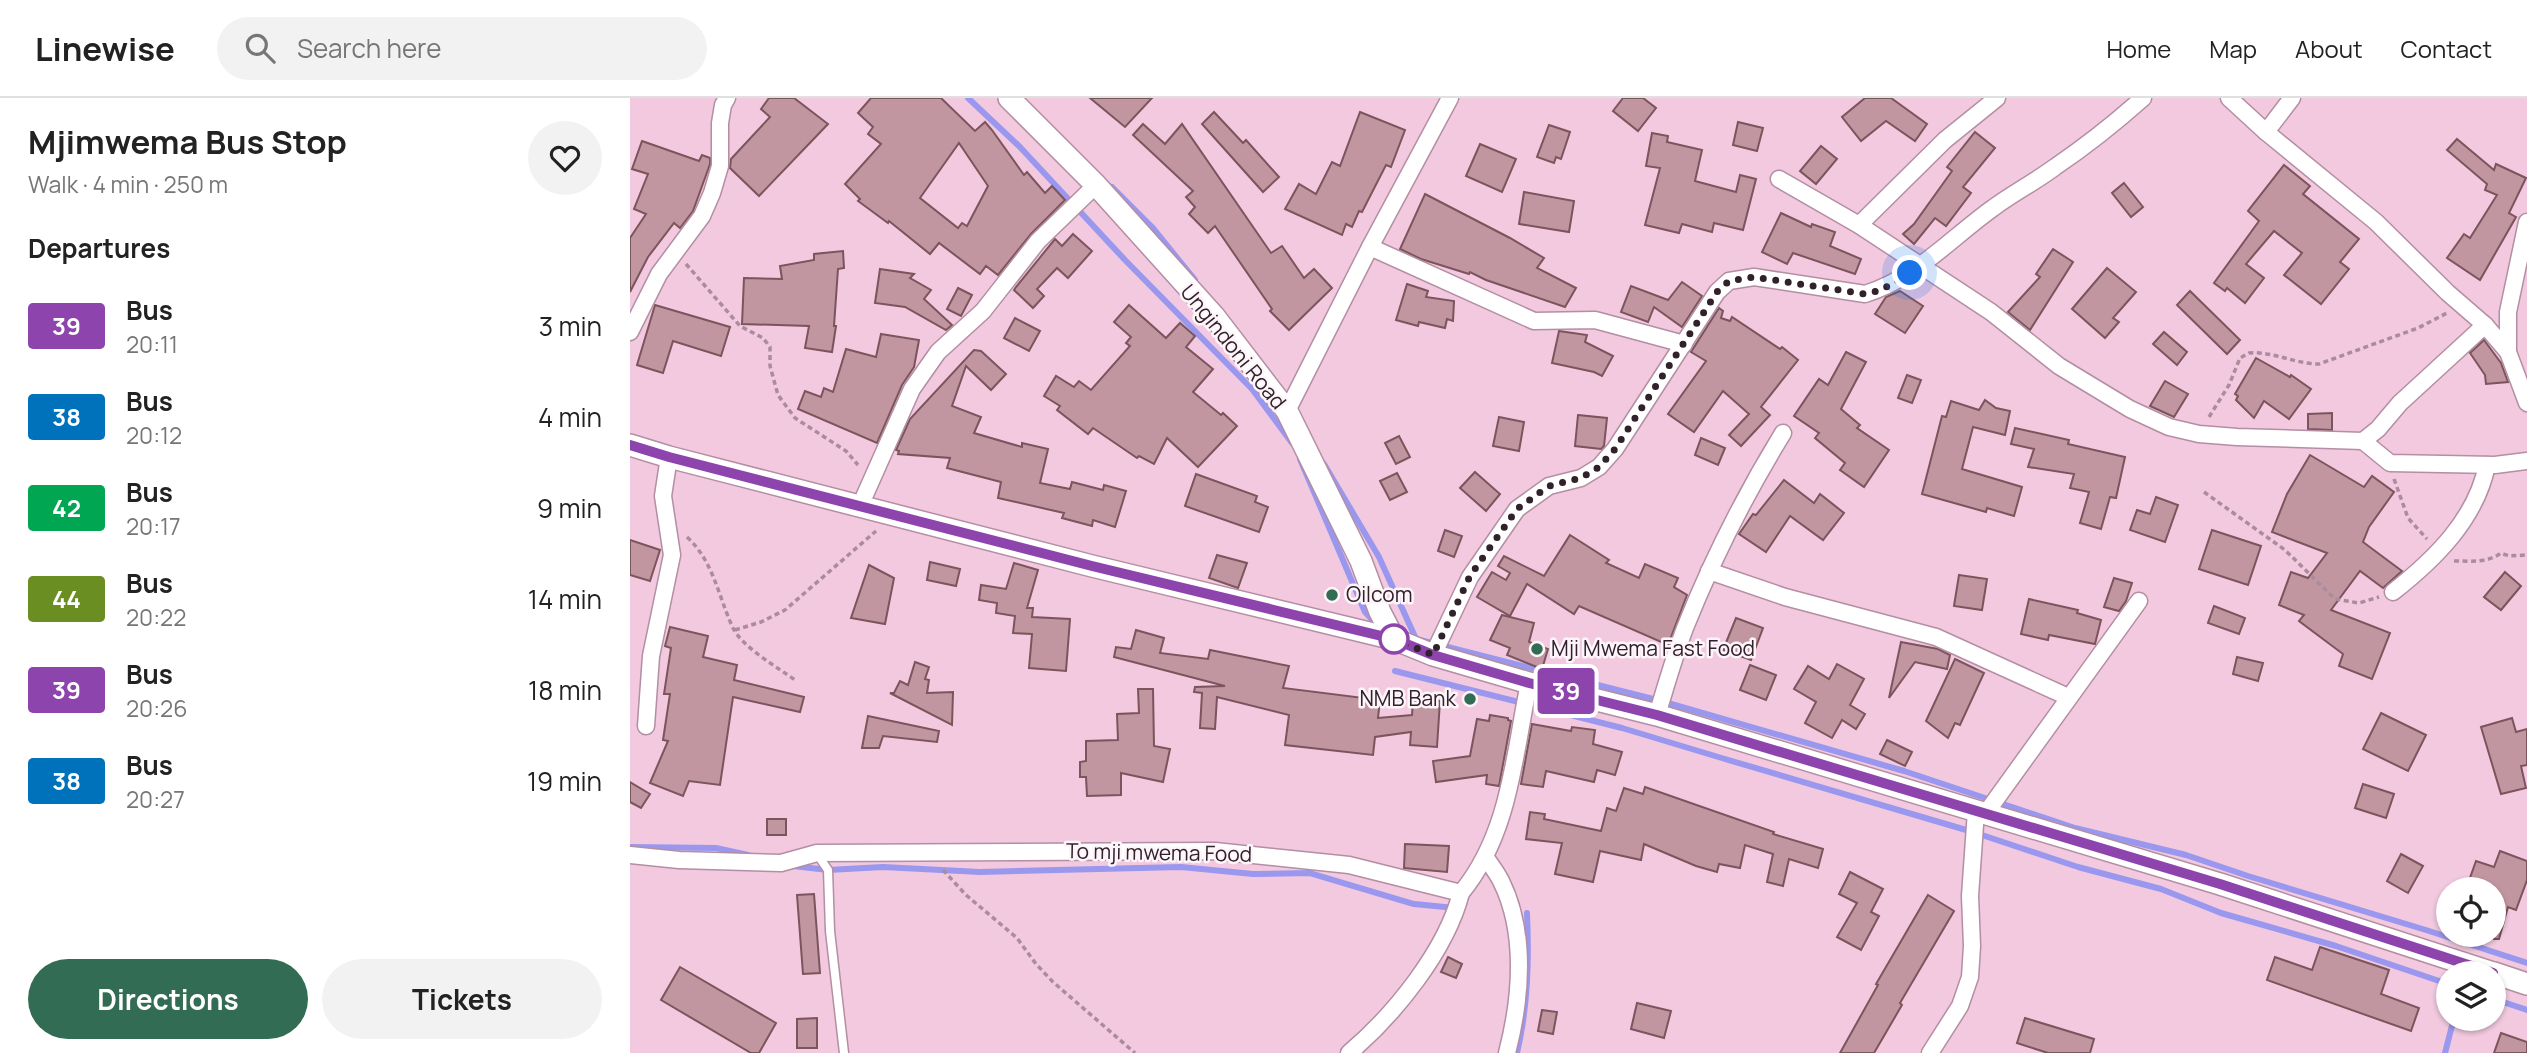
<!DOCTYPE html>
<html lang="en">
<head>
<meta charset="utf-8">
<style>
  body { margin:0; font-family:Manrope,sans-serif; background:#f2f2f2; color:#222; height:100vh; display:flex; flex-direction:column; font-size:26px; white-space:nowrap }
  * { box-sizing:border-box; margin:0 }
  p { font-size:23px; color:#767676 }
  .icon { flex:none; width:38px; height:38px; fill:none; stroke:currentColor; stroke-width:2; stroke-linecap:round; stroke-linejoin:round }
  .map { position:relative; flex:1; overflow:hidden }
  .sheet { display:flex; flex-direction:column; background:#fff; width:630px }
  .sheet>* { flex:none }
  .badge { padding:0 14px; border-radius:5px; font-size:24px; line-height:46px }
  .controls { position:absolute; left:1806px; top:779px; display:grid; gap:14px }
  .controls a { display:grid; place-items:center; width:70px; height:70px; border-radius:50%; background:#fff; box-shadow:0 2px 5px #0004; font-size:35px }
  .you { position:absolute; width:35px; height:35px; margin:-18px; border:5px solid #fff; border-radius:50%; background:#1a73e8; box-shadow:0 0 0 10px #1a73e833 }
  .map>.badge { position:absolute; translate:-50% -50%; box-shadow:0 0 0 4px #fff }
  h2 { padding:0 28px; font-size:26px; line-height:63px }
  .round { display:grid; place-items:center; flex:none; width:74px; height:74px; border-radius:37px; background:#f2f2f2 }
  .headline { display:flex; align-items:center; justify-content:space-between; height:119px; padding:0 28px }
  h1 { font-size:33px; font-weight:700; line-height:52px }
  .button { display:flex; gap:14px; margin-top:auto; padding:14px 28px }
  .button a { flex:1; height:80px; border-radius:42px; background:#336c54; color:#fff; font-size:28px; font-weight:700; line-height:80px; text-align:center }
  .button a+a { background:#f2f2f2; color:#222 }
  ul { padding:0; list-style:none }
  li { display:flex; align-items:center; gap:21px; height:91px; padding:0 28px }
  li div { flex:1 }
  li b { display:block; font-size:26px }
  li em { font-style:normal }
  li .badge { min-width:77px; font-weight:700; text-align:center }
  header { display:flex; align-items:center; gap:42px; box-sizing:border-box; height:98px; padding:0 35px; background:#fff; border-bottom:2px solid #e0e0e0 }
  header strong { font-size:33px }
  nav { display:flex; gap:38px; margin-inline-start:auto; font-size:24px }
  .search { width:490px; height:63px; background:#f2f2f2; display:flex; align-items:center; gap:18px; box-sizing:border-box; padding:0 24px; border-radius:38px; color:#767676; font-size:26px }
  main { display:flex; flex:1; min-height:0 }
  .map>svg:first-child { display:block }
</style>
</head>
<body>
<header>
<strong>Linewise</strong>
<div class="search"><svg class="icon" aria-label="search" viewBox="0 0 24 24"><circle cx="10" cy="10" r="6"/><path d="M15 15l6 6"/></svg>Search here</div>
<nav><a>Home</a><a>Map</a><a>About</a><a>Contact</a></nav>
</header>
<main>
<section class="sheet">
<div class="headline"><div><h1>Mjimwema Bus Stop</h1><p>Walk · 4 min · 250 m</p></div><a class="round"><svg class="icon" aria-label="heart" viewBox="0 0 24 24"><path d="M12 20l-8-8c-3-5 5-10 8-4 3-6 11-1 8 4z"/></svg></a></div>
<h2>Departures</h2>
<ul>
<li><span class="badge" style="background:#8e44ad;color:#fff">39</span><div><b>Bus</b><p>20:11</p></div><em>3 min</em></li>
<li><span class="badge" style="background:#0072bc;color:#fff">38</span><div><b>Bus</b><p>20:12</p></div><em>4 min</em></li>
<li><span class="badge" style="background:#00a651;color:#fff">42</span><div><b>Bus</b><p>20:17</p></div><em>9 min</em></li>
<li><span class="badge" style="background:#6b8e23;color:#fff">44</span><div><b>Bus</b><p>20:22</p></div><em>14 min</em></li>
<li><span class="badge" style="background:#8e44ad;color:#fff">39</span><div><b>Bus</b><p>20:26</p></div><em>18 min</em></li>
<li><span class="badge" style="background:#0072bc;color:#fff">38</span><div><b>Bus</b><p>20:27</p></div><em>19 min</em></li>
</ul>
<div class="button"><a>Directions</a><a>Tickets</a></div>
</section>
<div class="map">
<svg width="1897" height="955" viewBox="0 0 1897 955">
  <rect width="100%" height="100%" fill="#f2c9df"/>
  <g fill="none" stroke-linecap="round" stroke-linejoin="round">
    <g stroke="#9a97ef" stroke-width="6">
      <polyline points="338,0 389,48 495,162 622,291 662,345"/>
      <polyline points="482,89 522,129 565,182"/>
      <polyline points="670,361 735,514 748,528"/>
      <polyline points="694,366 749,459 786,541 1031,603 1274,673 1445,730 1556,757 1618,778 1796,832 1897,865"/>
      <polyline points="765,573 992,630 1095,661 1343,734 1448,769 1531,791 1591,815 1706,848 1818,886"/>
      <polyline points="0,749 86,750 118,757"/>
      <polyline points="163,768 198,772 253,769 350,774 551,769 623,776 680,775 784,806 825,810"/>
      <polyline points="1864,901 1897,912"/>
      <path d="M887,955C898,908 899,863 897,815"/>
      <polyline points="1815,955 1824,920"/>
    </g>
  </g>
  <g fill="#c296a0" stroke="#7b545c" stroke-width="2" fill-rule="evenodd">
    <polygon points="139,0 164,0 198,26 129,98 100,70 101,61 140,19 131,11"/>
    <path d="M241,0H311L345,33L355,24L362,32L394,77L397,74L415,95L422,88L435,102L401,136L368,177L356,168L350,176L309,145L300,156L259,123L258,125L228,103L230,101L215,86L251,46L238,36L243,29L228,15ZM329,45L358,88L337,128L332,125L328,130L290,100Z"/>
    <polygon points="460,0 522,0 495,29"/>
    <polygon points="993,0 1013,0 1026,10 1008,33 983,13"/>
    <polygon points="1235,0 1261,0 1297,26 1285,43 1256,23 1231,43 1212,19"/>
    <polygon points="584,14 613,45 616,42 649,79 633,94 572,26"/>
    <polygon points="730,14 775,32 761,69 756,67 732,114 729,113 722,129 716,126 712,137 655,111 669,86 686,96 702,64 710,68"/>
    <polygon points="1108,24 1133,30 1127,53 1103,47"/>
    <polygon points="513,26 535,46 552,26 641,155 652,148 674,180 684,171 702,190 659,232 640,213 642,211 585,128 578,135 559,116 565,109 556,99 563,93 503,37"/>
    <polygon points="919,27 940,34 931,61 926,59 924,65 907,59"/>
    <polygon points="1345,34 1365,50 1333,89 1341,95 1316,128 1305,120 1284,146 1273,136 1284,126 1322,73 1317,69"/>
    <polygon points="1022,35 1038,38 1037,44 1072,52 1065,83 1106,94 1110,77 1126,81 1113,132 1084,125 1082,134 1052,126 1049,135 1015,127 1030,70 1016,68"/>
    <polygon points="1827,41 1864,72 1866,66 1896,80 1879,115 1886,119 1850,182 1817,160 1834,136 1840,140 1867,97 1855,92 1857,86 1817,52"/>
    <polygon points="12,43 69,63 72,57 80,60 80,66 63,113 50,130 44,125 18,159 0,194 0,140 16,116 4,111 18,76 2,71"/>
    <polygon points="850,46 886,61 872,94 836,78"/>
    <polygon points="1191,48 1207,61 1186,86 1170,73"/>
    <polygon points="1654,67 1680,88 1673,96 1729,141 1710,164 1719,171 1691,206 1654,177 1672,155 1644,133 1616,166 1634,180 1615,205 1597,190 1595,193 1584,185 1629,123 1618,113"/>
    <polygon points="1494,85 1513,109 1501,119 1482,95"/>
    <polygon points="894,94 944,103 939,134 889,126"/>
    <polygon points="795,96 880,140 914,160 907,170 946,190 935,209 856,182 840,174 839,176 791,161 770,151"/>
    <polygon points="1151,115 1181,129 1182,126 1205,134 1200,148 1231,161 1225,176 1163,155 1157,166 1132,154"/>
    <polygon points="443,136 462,153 438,180 427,170 407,191 414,198 403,210 384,192 386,189 425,141 432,148"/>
    <polygon points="1423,151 1443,164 1400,232 1378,214 1410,179 1406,176"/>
    <polygon points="213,153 214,170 208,171 204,228 206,228 202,254 175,250 179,228 112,226 114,180 152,181 150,168 184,162 184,156"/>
    <polygon points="1477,170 1506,194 1483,220 1489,224 1475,240 1442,211"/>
    <polygon points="250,171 284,176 280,180 301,192 294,201 322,227 316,232 275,209 245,205"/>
    <polygon points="1052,184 1072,198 1052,229 1024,209 1018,224 991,214 1001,188 1038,202"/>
    <polygon points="777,186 798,193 796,199 824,203 823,223 817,221 815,230 789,224 788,228 766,222"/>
    <polygon points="328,190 342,197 331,218 317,211"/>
    <polygon points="1270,193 1293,208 1275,235 1245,216 1256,199"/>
    <polygon points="1560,193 1610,242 1597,256 1547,207"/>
    <polygon points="25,207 100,229 91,258 43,243 33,275 7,267"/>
    <polygon points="499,207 536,240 550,225 565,238 556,249 583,271 563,294 591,317 593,315 607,328 568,369 537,340 524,366 509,358 507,360 463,330 458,336 427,312 430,308 414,298 426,278 444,289 449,283 461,292 500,248 496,245 501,239 484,224"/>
    <polygon points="1089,210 1093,213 1091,220 1100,223 1102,219 1150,251 1152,249 1168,262 1131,309 1140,317 1111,348 1099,337 1119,316 1093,293 1064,334 1038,316 1076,263 1061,254"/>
    <polygon points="385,220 410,233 399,253 374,240"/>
    <polygon points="929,233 957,237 955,244 983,258 972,278 964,274 922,265"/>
    <polygon points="1534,234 1557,254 1547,267 1523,246"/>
    <polygon points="251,236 289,242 284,269 272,287 247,345 168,311 175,293 191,299 194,290 203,294 216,251 246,259"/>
    <polygon points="1854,242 1871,265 1878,284 1856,286 1855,277 1840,255"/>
    <polygon points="344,252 351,253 376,276 361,292 336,268 322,308 351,319 344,335 392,349 392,345 418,351 410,385 440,391 442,384 473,392 474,387 496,393 485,429 463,422 462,428 432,420 434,415 368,400 371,384 317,370 320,360 268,356 269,353 266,352 280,321"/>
    <polygon points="1216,254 1236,264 1211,311 1230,327 1227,330 1259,352 1234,389 1210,372 1215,365 1185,340 1189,335 1164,318 1189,281 1198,287"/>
    <polygon points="1626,260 1660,279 1661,277 1681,291 1659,321 1634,303 1624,320 1606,302 1608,298 1605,296"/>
    <polygon points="1277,277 1291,282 1282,305 1268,300"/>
    <polygon points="1535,283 1558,296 1544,319 1520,308"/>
    <polygon points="1355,302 1366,310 1380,313 1375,337 1343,329 1332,371 1392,389 1384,418 1357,410 1356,414 1292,396 1312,318 1316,319 1321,303 1349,312"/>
    <polygon points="1702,315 1702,332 1678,331 1678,316"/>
    <polygon points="948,317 977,320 974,348 971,351 945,348"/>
    <polygon points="869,319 894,324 889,353 863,348"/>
    <polygon points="1385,330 1439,342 1438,346 1495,359 1486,400 1480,399 1471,431 1450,425 1459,394 1440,390 1444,376 1398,369 1404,351 1381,346"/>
    <polygon points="769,338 780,359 766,366 755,345"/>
    <polygon points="1071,340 1095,350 1088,367 1065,357"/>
    <polygon points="1680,357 1734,389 1742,378 1764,394 1739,429 1733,444 1772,473 1753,490 1730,473 1701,512 1760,535 1742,581 1709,568 1713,556 1669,523 1674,517 1649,507 1661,474 1678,480 1697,455 1642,434 1657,396"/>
    <polygon points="845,374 870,396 856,413 830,390"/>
    <polygon points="767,375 777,394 760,402 750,383"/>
    <polygon points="566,376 627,398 625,404 638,409 629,434 555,408"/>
    <polygon points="1154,382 1184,405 1190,396 1214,415 1193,442 1160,418 1136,454 1109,436 1123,416 1126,417"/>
    <polygon points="1526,399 1548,407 1535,444 1500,432 1507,412 1520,416"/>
    <polygon points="815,432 832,438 824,459 808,453"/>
    <polygon points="1582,432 1631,448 1618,487 1569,471"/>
    <polygon points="940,437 979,462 976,465 1009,480 1015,466 1048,480 1044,489 1057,497 1038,547 949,508 944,516 897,486 880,518 847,499 862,474 876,482 880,475 868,468 874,458 914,478"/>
    <polygon points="0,442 30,452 20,483 0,477"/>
    <polygon points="587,457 617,465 608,490 579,480"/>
    <polygon points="300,464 330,471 326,488 297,482"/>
    <polygon points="384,465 408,472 397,510 403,510 402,519 440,521 436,573 399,570 402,536 383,535 385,518 366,515 367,505 349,502 351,487 376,491"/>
    <polygon points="239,467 264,480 255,526 221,520"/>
    <polygon points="1875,474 1891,488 1871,512 1854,499"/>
    <polygon points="1329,477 1357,481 1352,512 1324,508"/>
    <polygon points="1484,480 1502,485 1496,503 1489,513 1474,509"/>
    <polygon points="1399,501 1448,512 1447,515 1471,522 1465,546 1419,537 1418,542 1391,536"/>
    <polygon points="1584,508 1615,520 1609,536 1578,525"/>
    <polygon points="872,517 904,525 899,544 918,551 912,571 877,557 880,550 860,542"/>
    <polygon points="1106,520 1133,530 1121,562 1093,552"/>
    <polygon points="40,529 78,538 73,559 107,567 104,582 174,599 170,614 103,599 90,687 59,683 53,698 20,685 38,643 33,642 40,596 34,596 41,550 35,548"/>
    <polygon points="506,532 534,540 530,555 578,561 580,552 659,568 653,590 750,602 748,620 782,617 783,601 810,603 807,649 780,647 781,634 745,639 743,657 655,647 659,617 587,599 585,631 570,630 572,595 564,594 565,589 595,588 484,559 486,549 501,551"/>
    <polygon points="1271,544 1308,551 1320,557 1317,571 1285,564 1259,600"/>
    <polygon points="1607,559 1633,565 1628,583 1603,576"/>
    <polygon points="1325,561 1354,575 1330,627 1325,625 1318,640 1296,623"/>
    <polygon points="285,564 299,569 295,581 299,582 297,595 323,594 322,627 260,595 264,595 270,583 278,587"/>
    <polygon points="1207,566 1234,581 1220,607 1235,616 1226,631 1212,622 1202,640 1175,625 1186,604 1164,591 1178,568 1199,581"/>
    <polygon points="1120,567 1146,577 1136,602 1110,592"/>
    <polygon points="508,591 523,591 524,648 540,651 533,684 491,675 491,697 457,698 456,679 450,679 450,664 456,663 456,643 488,642 487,616 509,615"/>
    <polygon points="1751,615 1796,637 1778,673 1733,651"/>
    <polygon points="860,617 878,620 878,622 881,623 869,688 856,686 857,677 806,684 803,663 840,658 847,621 859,623"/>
    <polygon points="238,618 309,633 307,644 253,638 249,650 232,650"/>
    <polygon points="1882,620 1886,634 1897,631 1897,667 1891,668 1896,690 1871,696 1851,629"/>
    <polygon points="902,626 941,633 942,629 965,632 963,646 992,654 985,677 967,672 964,684 916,673 913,689 891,686"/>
    <polygon points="1257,642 1282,654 1275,668 1250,656"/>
    <polygon points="0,684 20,696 11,710 0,704"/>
    <polygon points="1733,686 1764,696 1756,720 1725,710"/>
    <polygon points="1015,689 1144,734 1143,736 1193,751 1188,770 1159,761 1153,788 1137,784 1143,756 1115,747 1110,770 1089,766 1087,774 1066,768 1014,746 1011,762 970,753 963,784 925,776 932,745 896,741 900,714 915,716 914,721 971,733 977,710 986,713 994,690 1013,696"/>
    <rect x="137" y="721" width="19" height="16"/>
    <polygon points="775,746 819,748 817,774 774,770"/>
    <polygon points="1870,753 1897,763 1897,782 1886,812 1878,809 1869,841 1864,841 1864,791 1836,791 1846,763 1864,769"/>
    <polygon points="1771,756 1793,768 1778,795 1757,783"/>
    <polygon points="1220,774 1253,791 1241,814 1249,818 1231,852 1207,839 1227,805 1209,796"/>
    <polygon points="184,796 190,875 173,876 167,797"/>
    <polygon points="1298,797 1324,813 1270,905 1272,907 1244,955 1210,955 1248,887 1246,886"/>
    <polygon points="1690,849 1759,872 1751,896 1789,910 1781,933 1637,882 1645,859 1682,872"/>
    <polygon points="818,859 832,866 826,880 811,874"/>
    <polygon points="50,869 146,925 129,955 121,955 31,902"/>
    <polygon points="1007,905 1041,913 1034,940 1001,931"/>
    <polygon points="912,912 927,914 923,936 908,933"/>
    <polygon points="187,920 187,950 167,950 167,921"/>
    <polygon points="1395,920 1464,941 1460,955 1418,955 1387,945"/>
    <polygon points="1871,935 1897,944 1897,955 1864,955"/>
  </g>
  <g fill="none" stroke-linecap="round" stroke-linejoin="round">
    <defs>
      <polyline id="lane" points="187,756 198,772 200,833 214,955"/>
      <g id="street">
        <polyline points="1599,0 1636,34 1746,124 1818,195 1855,227 1878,254 1897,305"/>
        <polyline points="1636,34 1662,0"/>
        <polyline points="1149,81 1229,127 1361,214 1429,268 1500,311 1539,329 1569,336 1607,339 1733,343 1748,331 1770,305 1855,227"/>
        <polyline points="1229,127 1315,42 1367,0"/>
        <polyline points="740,149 904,223 965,222 1054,246"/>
        <polyline points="0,234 29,176 72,118 82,95 90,68 90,25 93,7 97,0"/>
        <polyline points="1878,254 1878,214 1897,124"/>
        <polyline points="657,313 740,149 820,0"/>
        <polyline points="1733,343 1760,365 1865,367 1897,363"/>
        <polyline points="230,408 282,291 308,254 353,213 408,143 466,87"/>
        <polyline points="1079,473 1155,499 1306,539 1438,599"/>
        <path d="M1763,494C1805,461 1846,421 1857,367"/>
        <path d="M803,557L840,479L887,411L919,388L951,380L969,369L985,351L1087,194L1099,183L1124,179L1235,196C1285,181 1321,140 1363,110C1383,95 1405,84 1425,69C1456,48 1485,25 1513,0"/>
        <path d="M1027,617C1036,588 1044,559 1055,530C1082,462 1115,397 1153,335"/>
        <polyline points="16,628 21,558 42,457 33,398 39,359"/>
        <polyline points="1356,715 1509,503"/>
        <path d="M0,757L49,762L151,765L187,755L585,753L719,767L831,795C880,736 884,657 899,585"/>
        <path d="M856,760C861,767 867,775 871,783C897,835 891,901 877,955"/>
        <path d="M719,955C764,917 816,853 831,795"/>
        <polyline points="1300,955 1330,908 1340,879 1342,848 1340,798 1346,713"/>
      </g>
      <g id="secondary">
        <polyline points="379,0 466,87 584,218 657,313 731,463 750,514 764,541"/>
        <polyline points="0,347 39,359 462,468 764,541 803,557 899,585 1027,617 1590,786 1863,875"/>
        <polyline points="1864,875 1897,886"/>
      </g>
    </defs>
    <use href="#lane" stroke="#b48ea3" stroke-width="11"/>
    <use href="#street" stroke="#b48ea3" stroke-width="19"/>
    <use href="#secondary" stroke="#b48ea3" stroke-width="24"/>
    <g stroke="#ab8c9d" stroke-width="3.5" stroke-dasharray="5 3.5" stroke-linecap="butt">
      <polyline points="56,166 110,228 133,240 140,249 140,268 148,297 165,320 216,353 228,367"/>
      <path d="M1579,319L1599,287L1610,260L1619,255C1643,253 1665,266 1689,266L1788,230L1817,215"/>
      <polyline points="1764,381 1778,420 1797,441"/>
      <polyline points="1574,394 1655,452 1705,501 1729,505 1749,499"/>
      <path d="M57,439C84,464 88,498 103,530C112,549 147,569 165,582"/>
      <path d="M1824,463C1841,463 1858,465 1871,455L1879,458L1897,457"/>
      <polyline points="105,532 131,524 155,512 246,433"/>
      <polyline points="313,772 336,797 387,840 406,866 423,884 505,955"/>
    </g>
    <use href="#lane" stroke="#fff" stroke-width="8"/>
    <use href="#street" stroke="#fff" stroke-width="16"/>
    <use href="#secondary" stroke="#fff" stroke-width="21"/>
  </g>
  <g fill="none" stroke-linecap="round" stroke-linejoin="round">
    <defs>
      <polyline id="line" points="0,347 39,359 462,468 764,541 803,557 899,585 1027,617 1590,786 1863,875"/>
    </defs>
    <use href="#line" stroke="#fff" stroke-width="16"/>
    <use href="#line" stroke="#8e44ad" stroke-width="10"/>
    <polyline stroke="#30212a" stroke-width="7" stroke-dasharray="0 12.6" points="764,541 803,557 840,478 887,411 919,388 951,380 969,369 985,351 1087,194 1099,183 1124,179 1235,196 1251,192 1280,175"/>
  </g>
  <g fill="#336c54" stroke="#fdf5f9" stroke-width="2.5">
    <circle cx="702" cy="497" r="7"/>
    <circle cx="907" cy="551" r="7"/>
    <circle cx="840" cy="601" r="7"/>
  </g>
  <circle fill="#fff" stroke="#8e44ad" stroke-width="3.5" cx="764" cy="541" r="14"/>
  <g text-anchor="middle" stroke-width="5" stroke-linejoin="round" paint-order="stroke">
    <g font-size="21" fill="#30212a" stroke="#fdf5f9">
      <text transform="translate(603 249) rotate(51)" y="7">Ungindoni Road</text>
      <text transform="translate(529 755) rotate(1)" y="7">To mji mwema Food</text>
    </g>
    <g font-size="21" fill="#30212a" stroke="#fdf5f9" text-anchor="start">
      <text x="716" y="504">Oilcom</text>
      <text x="921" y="558">Mji Mwema Fast Food</text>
      <text x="826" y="608" text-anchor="end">NMB Bank</text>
    </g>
  </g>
</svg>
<div class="controls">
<a><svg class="icon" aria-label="locate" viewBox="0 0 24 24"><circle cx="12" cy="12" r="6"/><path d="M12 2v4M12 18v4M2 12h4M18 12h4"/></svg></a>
<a><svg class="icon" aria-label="layers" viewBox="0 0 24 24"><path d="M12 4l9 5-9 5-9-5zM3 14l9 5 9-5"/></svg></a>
</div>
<div class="you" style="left:1280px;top:175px"></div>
<b class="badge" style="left:936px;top:593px;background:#8e44ad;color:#fff">39</b>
</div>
</main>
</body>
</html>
